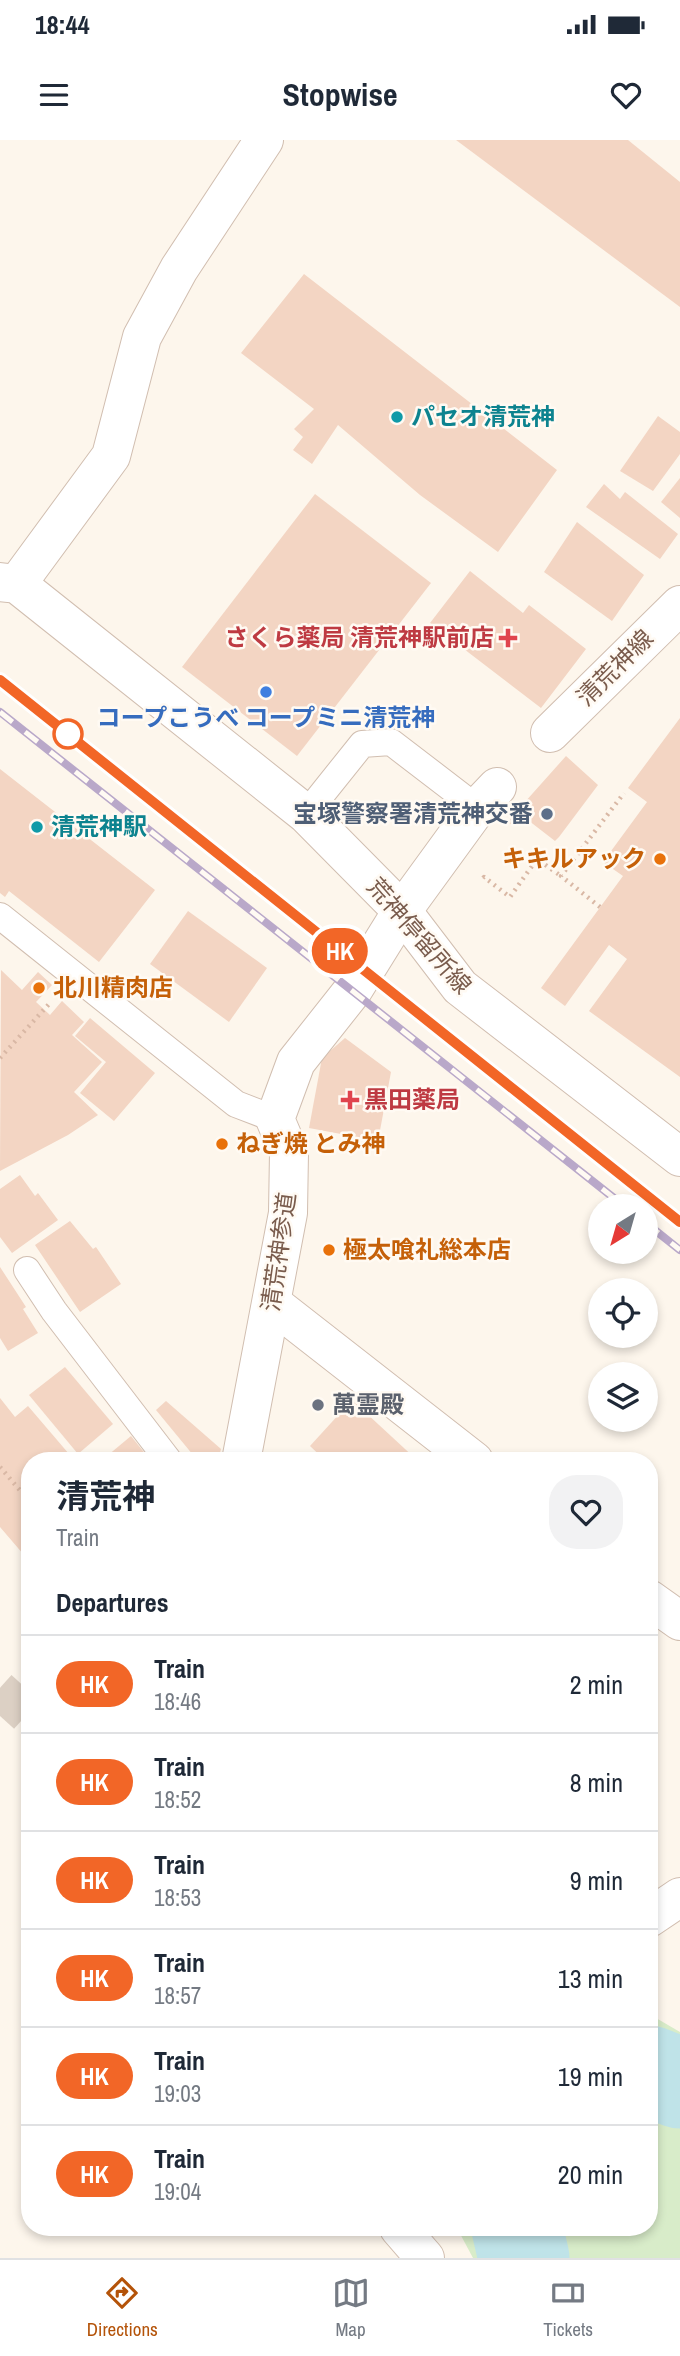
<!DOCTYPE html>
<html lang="en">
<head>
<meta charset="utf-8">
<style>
  body { margin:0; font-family:"Archivo Narrow","Noto Sans JP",sans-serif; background:#f2f2f3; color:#1f2937; height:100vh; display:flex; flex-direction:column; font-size:26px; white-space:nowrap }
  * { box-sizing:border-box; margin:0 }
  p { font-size:23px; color:#747a83 }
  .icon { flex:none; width:38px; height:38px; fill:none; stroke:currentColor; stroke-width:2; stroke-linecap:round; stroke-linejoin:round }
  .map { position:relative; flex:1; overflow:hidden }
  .panel { position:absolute; left:21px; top:1312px; width:637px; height:784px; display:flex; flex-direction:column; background:#fff; border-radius:28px; box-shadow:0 4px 10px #0003 }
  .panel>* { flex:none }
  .badge { padding:0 14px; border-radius:23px; font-size:24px; line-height:46px }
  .needle { width:46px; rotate:217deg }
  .buttons { position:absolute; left:588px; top:1054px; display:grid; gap:14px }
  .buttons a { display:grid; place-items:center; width:70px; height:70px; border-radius:50%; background:#fff; box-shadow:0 4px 10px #0003; font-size:35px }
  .map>.badge { position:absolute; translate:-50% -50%; box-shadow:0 0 0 4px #fff }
  h2 { padding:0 35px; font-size:26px; line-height:63px }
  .round { display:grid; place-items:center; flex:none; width:74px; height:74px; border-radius:28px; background:#f2f2f3 }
  .headline { display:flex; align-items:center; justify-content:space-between; height:119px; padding:0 35px }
  h1 { font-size:33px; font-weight:700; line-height:52px }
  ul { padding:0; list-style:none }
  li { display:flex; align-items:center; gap:21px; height:98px; padding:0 35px; border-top:2px solid #e0e1e3 }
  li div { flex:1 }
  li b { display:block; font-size:26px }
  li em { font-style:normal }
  li .badge { min-width:77px; font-weight:700; text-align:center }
  .status { display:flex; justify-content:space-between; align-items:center; height:49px; padding:0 35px; background:#fff; direction:ltr }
  .status svg { height:19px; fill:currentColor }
  header { display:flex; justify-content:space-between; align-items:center; height:91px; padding:0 35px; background:#fff; font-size:32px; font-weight:700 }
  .tabs { display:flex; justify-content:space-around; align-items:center; height:98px; border-top:2px solid #e0e1e3; background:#fff; font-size:19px; color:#747a83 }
  .tabs a { display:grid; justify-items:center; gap:4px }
  .tabs .on { color:#b45309 }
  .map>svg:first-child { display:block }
</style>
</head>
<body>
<div class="status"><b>18:44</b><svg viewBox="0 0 49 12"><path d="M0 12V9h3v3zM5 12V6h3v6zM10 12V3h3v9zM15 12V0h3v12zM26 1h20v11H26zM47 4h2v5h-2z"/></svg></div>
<header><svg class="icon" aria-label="menu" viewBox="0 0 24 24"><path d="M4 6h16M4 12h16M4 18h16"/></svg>Stopwise<svg class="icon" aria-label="heart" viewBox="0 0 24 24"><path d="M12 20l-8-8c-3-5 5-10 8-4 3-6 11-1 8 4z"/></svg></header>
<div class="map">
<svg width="680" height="2118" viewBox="0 0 680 2118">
  <rect width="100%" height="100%" fill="#fdf6ec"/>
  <polygon fill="#d8ecc9" points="649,1878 656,1878 680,1892 680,2118 473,2118 457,2088 649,2088"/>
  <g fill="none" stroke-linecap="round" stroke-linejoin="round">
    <g stroke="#bfe3e8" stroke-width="91">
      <polyline points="649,1931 680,1943"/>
      <polyline points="517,2088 524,2118"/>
    </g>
  </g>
  <g fill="#f3d5c3">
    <polygon points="456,0 628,0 680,42 680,167"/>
    <polygon points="304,134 557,330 498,412 420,355 338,285 312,324 293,310 303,297 294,289 314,269 241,213"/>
    <polygon points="658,276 680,292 680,314 653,351 620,331"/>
    <polygon points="680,338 680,378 661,362"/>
    <polygon points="604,344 620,359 625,352 678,394 660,419 586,367"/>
    <polygon points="315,354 431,443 297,616 182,527"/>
    <polygon points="577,382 644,435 612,481 544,432"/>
    <polygon points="470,431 523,473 529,465 586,509 541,568 430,483"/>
    <polygon points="680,578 680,937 589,871 627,819 609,805 565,866 541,848 623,736 603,722 647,662 628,648"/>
    <polygon points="566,616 598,645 559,697 555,701 524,677 514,686 507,682"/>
    <polygon points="0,629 155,750 99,822 9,751 5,757 0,753"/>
    <polygon points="188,771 267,828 229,882 150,824"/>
    <polygon points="1,830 22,850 38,832 52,845 36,862 50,875 62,861 84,882 72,895 102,922 74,952 98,975 68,995 0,1031"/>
    <polygon points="90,878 155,933 114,981 80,953 106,922 75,896"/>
    <polygon points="345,898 391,932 378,1001 309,988 322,918"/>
    <polygon points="20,1035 35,1056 38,1053 58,1080 12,1113 0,1097 0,1049"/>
    <polygon points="70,1081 93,1109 96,1107 121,1144 80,1172 35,1105"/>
    <polygon points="0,1127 26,1167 23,1169 38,1193 8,1211 0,1198"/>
    <polygon points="65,1227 113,1284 78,1314 29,1255"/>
    <polygon points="0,1258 15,1277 28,1266 75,1321 30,1321 30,1422 0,1387"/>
    <polygon points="352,1260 418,1321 326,1321 310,1306"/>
    <polygon points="166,1261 221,1309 218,1321 198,1321 156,1270"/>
    <polygon points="131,1296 151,1321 101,1321"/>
  </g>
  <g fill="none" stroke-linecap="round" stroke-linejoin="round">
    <polyline stroke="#dcd0c4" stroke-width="38" stroke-dasharray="38 19" stroke-linecap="butt" points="0,1576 30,1543"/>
    <defs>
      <g id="service">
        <polyline points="306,674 362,604 391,602 477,668"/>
        <polyline points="0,776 236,964 275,979"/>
        <polyline points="27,1130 54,1171 169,1321"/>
      </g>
      <polyline id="pedestrian" points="241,1321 288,1073 289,1012"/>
      <g id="minor">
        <polyline points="0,442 17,444 306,674 402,771 460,847 680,1017"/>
        <polyline points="17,444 111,316 142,197 179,129 264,0"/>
        <polyline points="550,593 680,465"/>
        <polyline points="289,1012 275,979 296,922 353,850 402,771 477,668 497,647"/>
        <polyline points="273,1164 474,1321"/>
        <polyline points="649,1459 680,1481"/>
        <polyline points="649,1778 680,1757"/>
        <polyline points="399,2088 425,2118"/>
      </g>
    </defs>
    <use href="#service" stroke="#d1beb0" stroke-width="28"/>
    <use href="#pedestrian" stroke="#d1beb0" stroke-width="40"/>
    <use href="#minor" stroke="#d1beb0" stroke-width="40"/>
    <g stroke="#d9b8a5" stroke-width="4.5" stroke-dasharray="2 5" stroke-linecap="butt">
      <polyline points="483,738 484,737 510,757 537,719 561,736"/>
      <polyline points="600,767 561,736 624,653"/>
      <polyline points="0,918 49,864"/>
      <polyline points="0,1327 30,1362"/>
    </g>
    <use href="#service" stroke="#fff" stroke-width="26"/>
    <use href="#pedestrian" stroke="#fff" stroke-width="38"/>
    <use href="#minor" stroke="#fff" stroke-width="38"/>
    <defs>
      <g id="rail">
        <polyline points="0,540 680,1082"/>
        <polyline points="0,572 624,1066"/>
        <polyline points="646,1083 680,1110"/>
      </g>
    </defs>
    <use href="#rail" stroke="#b9a8c9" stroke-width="8"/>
    <use href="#rail" stroke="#fffaf3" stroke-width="5" stroke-dasharray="16" stroke-linecap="butt"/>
  </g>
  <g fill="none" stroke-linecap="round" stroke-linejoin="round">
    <defs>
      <polyline id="line" points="0,540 680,1082"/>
    </defs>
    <use href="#line" stroke="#fff" stroke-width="16"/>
    <use href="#line" stroke="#f26627" stroke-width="10"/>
  </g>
  <g fill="#0f9aa8" stroke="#fffaf3" stroke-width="2.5">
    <circle cx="397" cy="277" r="7"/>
    <circle cx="37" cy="687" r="7"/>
  </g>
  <g fill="#e0444e" stroke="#fffaf3" stroke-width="2.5">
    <path d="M504.5 487.5h7v7h7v7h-7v7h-7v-7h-7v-7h7z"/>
    <path d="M346.5 949.5h7v7h7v7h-7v7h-7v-7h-7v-7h7z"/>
  </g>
  <circle fill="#3f7fe0" stroke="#fffaf3" stroke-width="2.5" cx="266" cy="552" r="7"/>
  <circle fill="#fff" stroke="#f26627" stroke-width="3.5" cx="68" cy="594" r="14"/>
  <circle fill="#5c6f8a" stroke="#fffaf3" stroke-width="2.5" cx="547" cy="674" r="7"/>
  <g fill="#e8710a" stroke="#fffaf3" stroke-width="2.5">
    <circle cx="660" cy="719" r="7"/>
    <circle cx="39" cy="848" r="7"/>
    <circle cx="222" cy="1004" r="7"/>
    <circle cx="329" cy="1110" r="7"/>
  </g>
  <circle fill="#6b7280" stroke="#fffaf3" stroke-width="2.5" cx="318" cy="1265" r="7"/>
  <g text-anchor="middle" stroke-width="5" stroke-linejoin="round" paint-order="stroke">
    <g font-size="24" font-weight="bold" fill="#0d838f" stroke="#fffaf3" text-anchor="start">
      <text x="411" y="285">パセオ清荒神</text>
      <text x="51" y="695">清荒神駅</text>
    </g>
    <g font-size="24" font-weight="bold" fill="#be3a42" stroke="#fffaf3" text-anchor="end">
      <text x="494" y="506">さくら薬局 清荒神駅前店</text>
      <text x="364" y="968" text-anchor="start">黒田薬局</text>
    </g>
    <g font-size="24" fill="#7a5c4d" stroke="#fffaf3">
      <text transform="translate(615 528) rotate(-45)" y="8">清荒神線</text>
      <text transform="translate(419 796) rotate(49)" y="8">荒神停留所線</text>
      <text transform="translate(279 1112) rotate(-82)" y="8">清荒神参道</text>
    </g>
    <g font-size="24" font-weight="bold" fill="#366cbe" stroke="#fffaf3">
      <text x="266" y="586">コープこうべ コープミニ清荒神</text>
    </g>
    <g font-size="24" font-weight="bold" fill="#4e5e75" stroke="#fffaf3" text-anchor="end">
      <text x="533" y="682">宝塚警察署清荒神交番</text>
    </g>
    <g font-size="24" font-weight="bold" fill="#c56008" stroke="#fffaf3" text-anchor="start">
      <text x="646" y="727" text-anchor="end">キキルアック</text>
      <text x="53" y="856">北川精肉店</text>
      <text x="236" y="1012">ねぎ焼 とみ神</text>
      <text x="343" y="1118">極太喰礼総本店</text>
    </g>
    <g font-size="24" font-weight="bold" fill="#5b616d" stroke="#fffaf3" text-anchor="start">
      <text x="332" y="1273">萬霊殿</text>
    </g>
  </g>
</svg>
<div class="buttons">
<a><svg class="needle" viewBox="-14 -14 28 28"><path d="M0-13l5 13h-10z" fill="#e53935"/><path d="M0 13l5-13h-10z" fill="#747a83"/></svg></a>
<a><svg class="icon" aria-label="locate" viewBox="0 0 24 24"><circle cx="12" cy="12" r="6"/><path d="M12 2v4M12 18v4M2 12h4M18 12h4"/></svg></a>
<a><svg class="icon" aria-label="layers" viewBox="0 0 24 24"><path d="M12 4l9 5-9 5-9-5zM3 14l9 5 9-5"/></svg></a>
</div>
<b class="badge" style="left:340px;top:811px;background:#f26627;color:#fff">HK</b>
<section class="panel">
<div class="headline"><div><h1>清荒神</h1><p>Train</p></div><a class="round"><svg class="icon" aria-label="heart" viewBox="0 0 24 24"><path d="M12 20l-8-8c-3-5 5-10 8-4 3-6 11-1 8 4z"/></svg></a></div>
<h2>Departures</h2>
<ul>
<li><span class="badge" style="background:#f26627;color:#fff">HK</span><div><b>Train</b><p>18:46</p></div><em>2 min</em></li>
<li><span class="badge" style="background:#f26627;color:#fff">HK</span><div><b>Train</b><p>18:52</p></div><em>8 min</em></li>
<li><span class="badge" style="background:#f26627;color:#fff">HK</span><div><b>Train</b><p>18:53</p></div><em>9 min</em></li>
<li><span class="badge" style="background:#f26627;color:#fff">HK</span><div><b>Train</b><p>18:57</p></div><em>13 min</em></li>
<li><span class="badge" style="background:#f26627;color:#fff">HK</span><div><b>Train</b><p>19:03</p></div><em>19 min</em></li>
<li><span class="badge" style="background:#f26627;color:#fff">HK</span><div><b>Train</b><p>19:04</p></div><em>20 min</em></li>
</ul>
</section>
</div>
<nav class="tabs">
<a class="on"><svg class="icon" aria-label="directions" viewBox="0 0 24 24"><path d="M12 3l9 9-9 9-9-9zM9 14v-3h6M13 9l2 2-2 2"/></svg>Directions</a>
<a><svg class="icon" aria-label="map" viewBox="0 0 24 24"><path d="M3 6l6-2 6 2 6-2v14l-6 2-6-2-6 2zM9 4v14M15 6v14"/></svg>Map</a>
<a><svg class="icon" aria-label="tickets" viewBox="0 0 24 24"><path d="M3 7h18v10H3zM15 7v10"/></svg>Tickets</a>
</nav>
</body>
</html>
